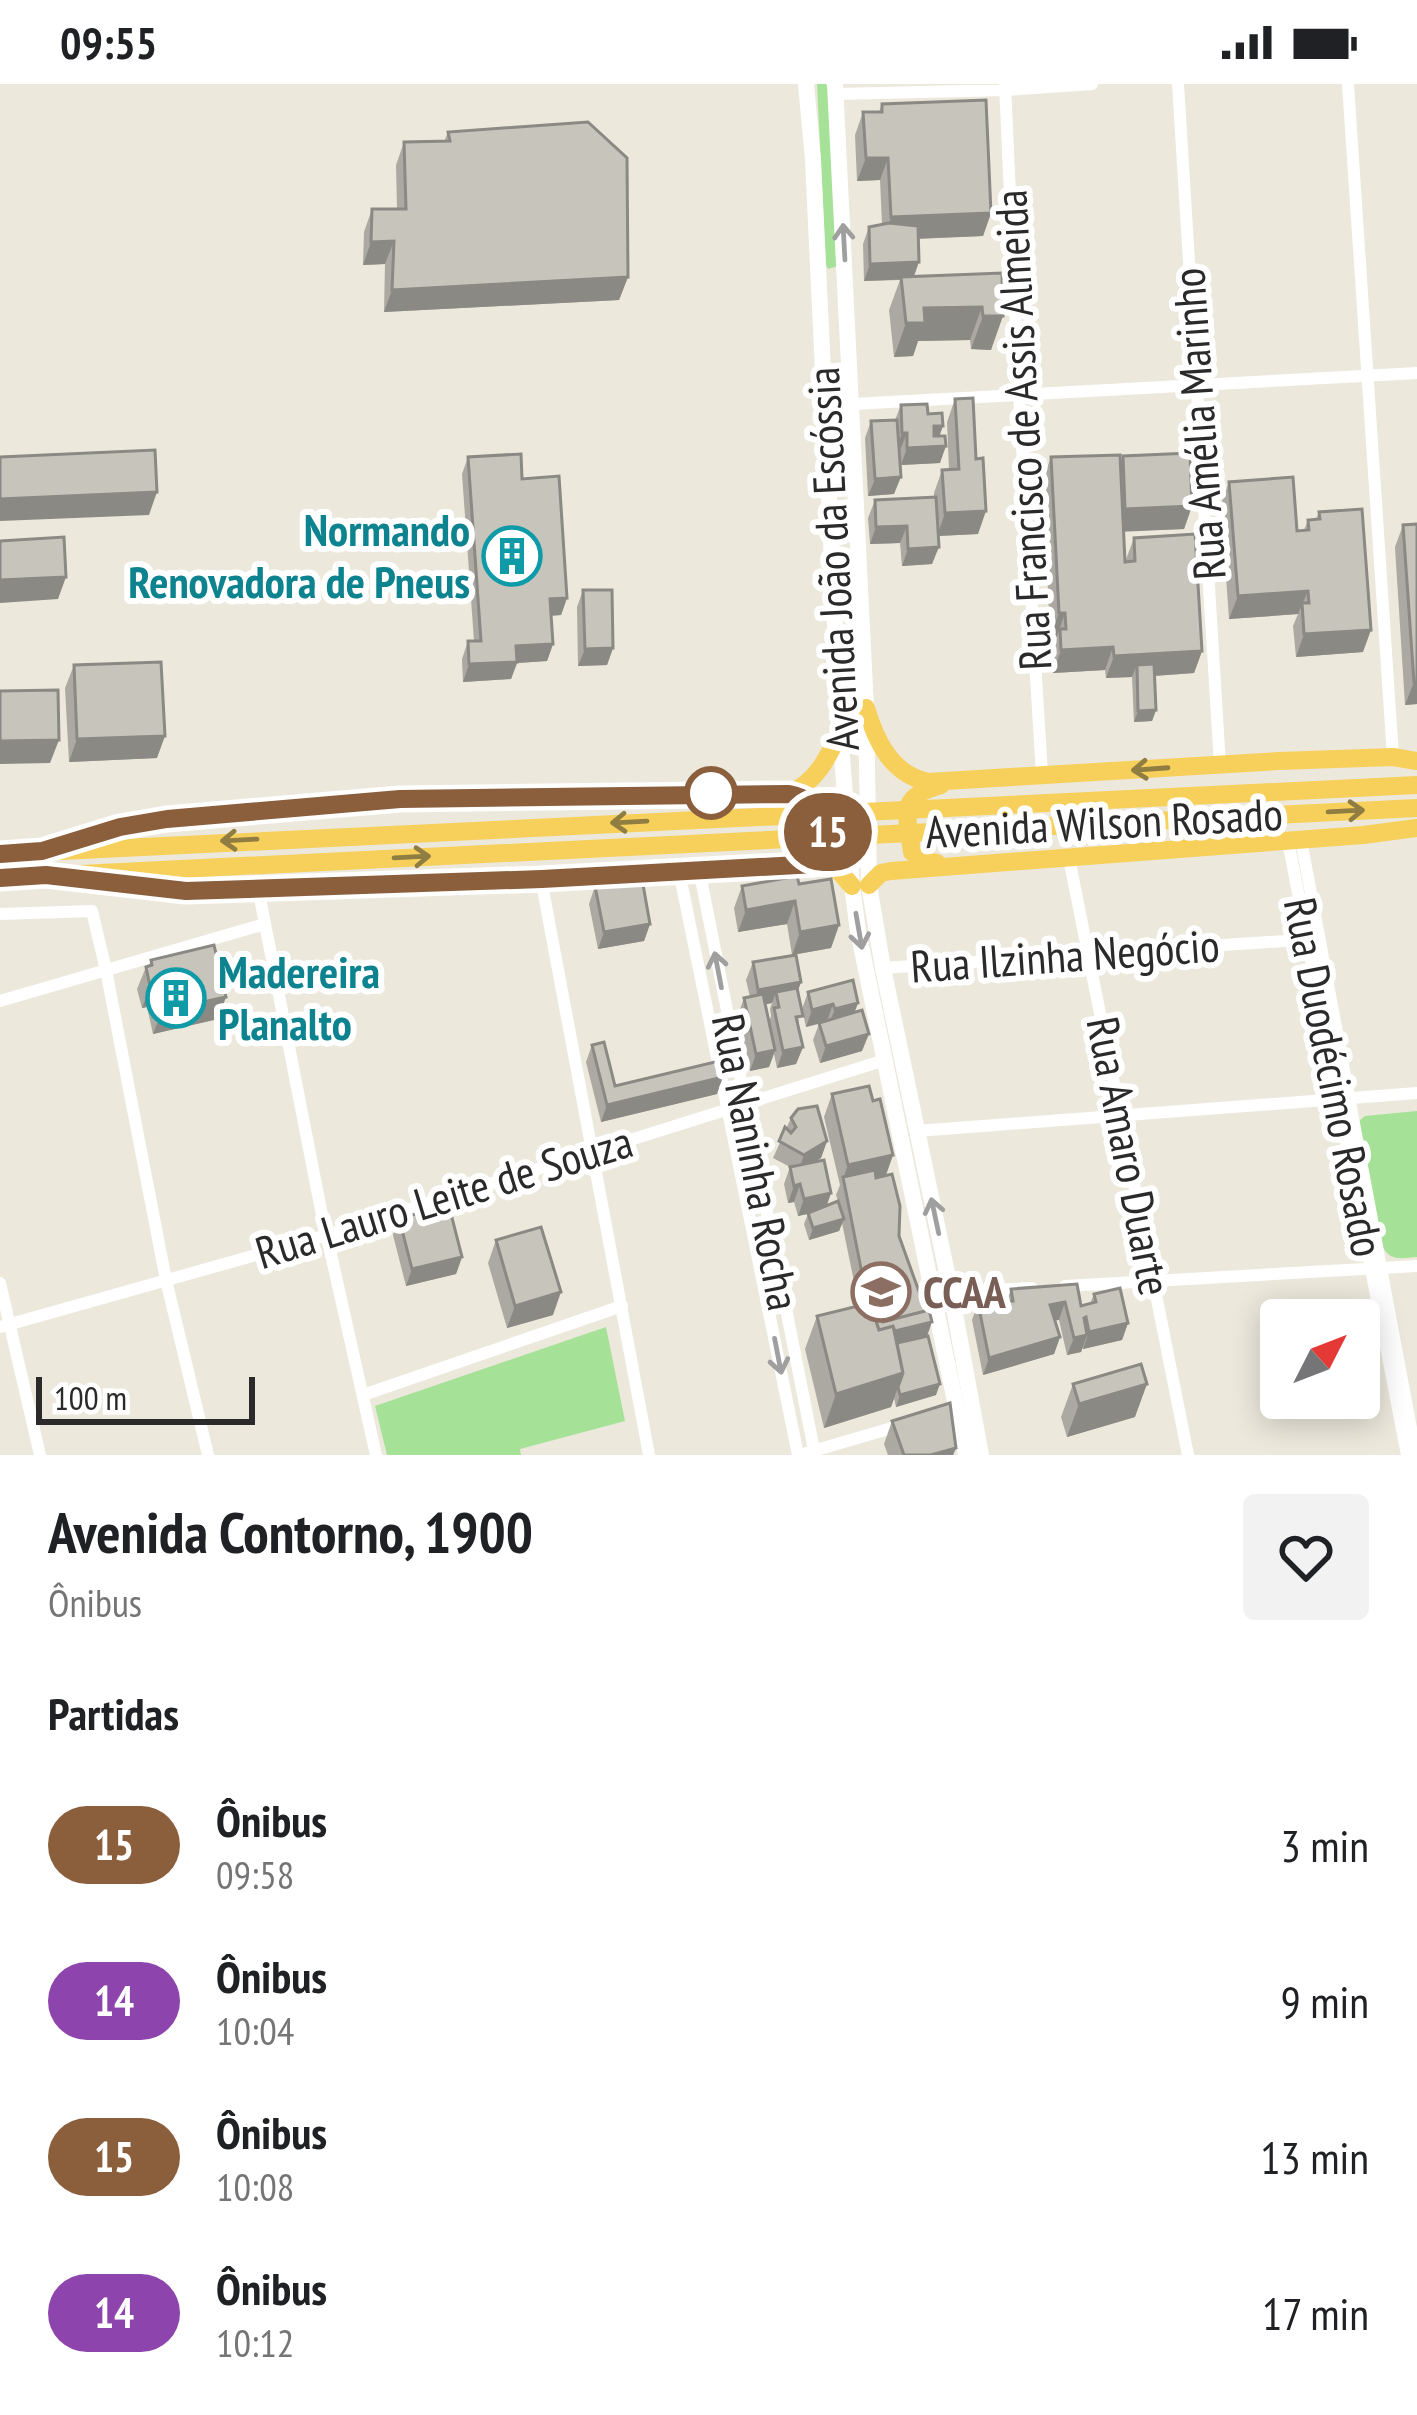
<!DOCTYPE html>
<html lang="pt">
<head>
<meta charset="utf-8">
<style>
  body { margin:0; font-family:"PT Sans Narrow",sans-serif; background:#f2f2f2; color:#202124; height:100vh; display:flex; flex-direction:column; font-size:45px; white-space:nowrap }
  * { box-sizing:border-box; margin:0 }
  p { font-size:39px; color:#757577 }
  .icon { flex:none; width:66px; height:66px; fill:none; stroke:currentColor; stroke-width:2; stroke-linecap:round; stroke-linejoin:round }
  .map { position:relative; height:1371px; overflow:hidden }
  .sheet { display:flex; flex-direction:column; background:#fff; flex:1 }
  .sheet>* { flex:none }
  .badge { padding:0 24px; border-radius:39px; font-size:42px; line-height:78px }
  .needle { width:78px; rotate:48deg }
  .fabs { position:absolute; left:1260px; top:1215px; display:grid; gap:24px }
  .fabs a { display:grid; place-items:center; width:120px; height:120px; border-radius:12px; background:#fff; box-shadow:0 6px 30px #0003; font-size:60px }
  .scale { position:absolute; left:36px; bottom:30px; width:219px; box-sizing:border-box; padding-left:12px; border:6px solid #2a2a2a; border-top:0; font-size:33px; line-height:42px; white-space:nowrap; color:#2a2a2a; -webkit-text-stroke:9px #fff; paint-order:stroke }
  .map>.badge { position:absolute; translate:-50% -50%; box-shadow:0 0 0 6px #fff }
  h2 { padding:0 48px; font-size:45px; line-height:108px }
  .round { display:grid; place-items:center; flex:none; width:126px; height:126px; border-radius:12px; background:#f2f2f2 }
  .overview { display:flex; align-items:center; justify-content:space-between; height:204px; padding:0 48px }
  h1 { font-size:57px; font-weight:800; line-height:90px }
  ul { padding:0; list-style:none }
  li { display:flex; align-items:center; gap:36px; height:156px; padding:0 48px }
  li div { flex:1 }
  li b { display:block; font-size:45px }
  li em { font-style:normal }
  li .badge { min-width:132px; font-weight:700; text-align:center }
  .status { display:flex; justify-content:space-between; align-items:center; height:84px; padding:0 60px; background:#fff; direction:ltr }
  .status svg { height:33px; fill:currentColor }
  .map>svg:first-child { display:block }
</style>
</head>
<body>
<div class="status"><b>09:55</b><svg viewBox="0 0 49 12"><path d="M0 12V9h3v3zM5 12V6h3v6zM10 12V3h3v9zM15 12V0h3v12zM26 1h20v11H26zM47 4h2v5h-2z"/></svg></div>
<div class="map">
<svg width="1417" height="1371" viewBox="0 0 1417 1371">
  <rect width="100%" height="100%" fill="#ece8dc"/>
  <g fill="#a5e298">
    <polygon points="817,0 826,0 830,9 838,182 828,185 826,181"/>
    <path d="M1417,1027V1173C1403,1174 1390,1178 1383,1163L1359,1037L1365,1032Z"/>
    <polygon points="606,1243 625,1337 520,1365 521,1371 387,1371 375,1322"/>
  </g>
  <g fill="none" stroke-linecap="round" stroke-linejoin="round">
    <g stroke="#fff" stroke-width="12">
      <polyline points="1005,0 1019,311 1042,692"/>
      <polyline points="1178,0 1220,681"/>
      <polyline points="1348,0 1393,673 1395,673"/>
      <polyline points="836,10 1006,6 1092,0"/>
      <polyline points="853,320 1417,289"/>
      <polyline points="1301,756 1416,1371"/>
      <polyline points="1288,757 1407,1371"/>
      <polyline points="1069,774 1188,1371"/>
      <polyline points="699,785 815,1371"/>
      <polyline points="679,787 798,1371"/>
      <polyline points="541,795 649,1371"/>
      <polyline points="258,804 321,1126 376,1371"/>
      <polyline points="0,830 92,827 106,886 166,1196 208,1371"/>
      <polyline points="883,884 1313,855"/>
      <polyline points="0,917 265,840"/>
      <polyline points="917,1047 1417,1009"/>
      <polyline points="0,1199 40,1371"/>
      <polyline points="1065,1202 1417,1182"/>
      <polyline points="951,1208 1032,1204"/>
      <polyline points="0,1243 327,1151 885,976"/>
      <polyline points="363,1311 622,1222"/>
      <polyline points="806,1369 902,1341"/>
    </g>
    <g stroke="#fff" stroke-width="16">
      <polyline points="806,0 813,76 840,647 852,802 858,847 966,1371"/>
      <polyline points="835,0 866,624 869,801 883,884 951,1208 981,1371"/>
    </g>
    <g stroke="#f6d05a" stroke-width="18">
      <path d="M866,624C876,657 891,690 928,698L1279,677L1393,673L1417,677"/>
      <path d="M789,710C817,697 828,674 840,647"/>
      <path d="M72,758C144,736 204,732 278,725C318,722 357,718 397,715C481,709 568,712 652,710C684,710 783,703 807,715C829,726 828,750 826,771L816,780"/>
      <polyline points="0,770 1417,701"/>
      <path d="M937,779L924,777L912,768C907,729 897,713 941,701"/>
      <polyline points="0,794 1417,724"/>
      <polyline points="92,797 186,807 236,806 541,795 816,780 838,786 852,802"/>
      <polyline points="869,801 881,789 891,787 1363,751 1417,744"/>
    </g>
  </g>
  <g fill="#aba9a1" fill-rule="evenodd">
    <polygon points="882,20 991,129 983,152 918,155 914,192 1002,189 991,266 971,265 970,256 918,257 913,272 894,273 889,226 900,196 864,197 863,160 869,143 882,140 880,96 857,97 855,51 863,28 879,28"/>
    <polygon points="448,48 628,193 619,216 384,228 385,180 363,181 364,148 372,125 397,125 396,81 404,58 444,58"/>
    <polygon points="955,315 978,450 938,452 932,480 902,482 900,459 870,460 868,434 875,416 934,413 934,409 942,386 949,386 947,338"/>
    <polygon points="901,321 928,330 939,352 940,379 901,381 899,366 894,410 868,412 865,354 871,337 895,336"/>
    <polygon points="1123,372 1192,422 1184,445 1123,447 1125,478 1134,454 1202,567 1194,589 1155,592 1156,626 1152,637 1134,638 1132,593 1106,594 1105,586 1053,589 1051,568 1057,553 1050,552 1043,396 1051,373 1120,378"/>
    <polygon points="468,373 522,395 567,514 561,531 551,532 553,560 547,577 517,579 511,595 463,598 462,575 468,557 474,557 462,390"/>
    <polygon points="1229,398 1297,447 1304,446 1308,436 1316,435 1319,428 1363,568 1296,573 1293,542 1298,530 1229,535 1221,420"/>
    <polygon points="1417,440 1417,620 1405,621 1395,463 1403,441"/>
    <polygon points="583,506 613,564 607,581 578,582 577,523"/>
    <polygon points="74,581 157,674 69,678 65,604"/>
    <polygon points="799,800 839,841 831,864 792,871 787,840 738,848 734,824 742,802"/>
    <polygon points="595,802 650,840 644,857 598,865 589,820"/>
    <polygon points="151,876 218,935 153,950 147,923 142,924 137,905 146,883 149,882"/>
    <path d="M753,878L801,898L797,908L799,943L803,963L796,980L777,984L774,970L769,983L750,987L738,931L744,914L750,913L746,896ZM772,919L770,925L771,932L769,938L765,920Z"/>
    <polygon points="808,908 855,928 862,967 820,979 813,956 819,940 806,943 802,925"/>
    <polygon points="592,961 615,1002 717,1010 601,1038 586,978"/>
    <polygon points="832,1010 873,1017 893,1071 885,1092 899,1152 927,1252 936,1311 896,1323 894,1314 891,1323 824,1344 805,1265 817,1232 859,1222 842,1139 839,1147 809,1156 804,1140 808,1130 798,1132 794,1118 788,1119 784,1100 790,1083 773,1074 791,1034 827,1057 821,1074 816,1077 831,1109 827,1121 838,1117 836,1111 840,1101 824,1033"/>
    <polygon points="399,1134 462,1173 456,1190 406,1202 393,1151"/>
    <polygon points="496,1156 553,1231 507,1244 488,1179"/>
    <polygon points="1011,1205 1081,1222 1090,1220 1094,1210 1128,1239 1122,1256 1083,1265 1083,1263 1081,1268 1067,1271 1059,1236 1055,1236 1060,1253 1054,1270 983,1291 972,1236 978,1219 1007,1217"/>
    <polygon points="1073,1300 1135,1333 1067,1353 1061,1333"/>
    <polygon points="892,1337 956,1364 953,1371 888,1371 884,1360"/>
  </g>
  <g fill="#8b8983">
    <polygon points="866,74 888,74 880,96 857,97"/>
    <polygon points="991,129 983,152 883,156 891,133"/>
    <polygon points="394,157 385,180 363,181 371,158"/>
    <polygon points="919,178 913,195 864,197 870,180"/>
    <polygon points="628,193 619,216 384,228 392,206"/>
    <polygon points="982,223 970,256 918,257 913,272 894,273 906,239 924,224"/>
    <polygon points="983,232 1003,232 991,266 971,265"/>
    <polygon points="934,342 943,342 937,359 928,360"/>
    <polygon points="902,349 907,349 900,366 896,366"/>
    <polygon points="946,362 940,379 901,381 907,364"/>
    <polygon points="901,393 894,410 868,412 875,395"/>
    <polygon points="157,408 149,431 0,437 0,415"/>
    <polygon points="1192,422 1184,445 1117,448 1125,425"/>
    <polygon points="986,427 978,450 937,452 945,429"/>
    <polygon points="907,442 900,459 870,460 876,443"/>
    <polygon points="939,463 932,480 902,482 908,465"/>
    <polygon points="66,493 58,515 0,519 0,496"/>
    <polygon points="1308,507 1298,530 1229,535 1238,512"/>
    <polygon points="567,514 561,531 544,532 550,515"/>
    <polygon points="1059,529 1065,529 1057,552 1050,552"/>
    <polygon points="1371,546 1363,568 1296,573 1304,550"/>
    <polygon points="553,560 547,577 517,579 511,595 463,598 469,580 516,562"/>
    <polygon points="1113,563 1105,586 1053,589 1061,566"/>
    <polygon points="613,564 607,581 578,582 585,565"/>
    <polygon points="1202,567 1194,589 1137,593 1137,581 1132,593 1106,594 1114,572"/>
    <polygon points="1414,598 1417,598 1417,620 1405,621"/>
    <polygon points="1156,626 1152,637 1134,638 1138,627"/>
    <polygon points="165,652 157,674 69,678 77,655"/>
    <polygon points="59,656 50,679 0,680 0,657"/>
    <polygon points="795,817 787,840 738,848 746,826"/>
    <polygon points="650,840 644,857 598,865 604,848"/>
    <polygon points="839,841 831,864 792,871 800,848"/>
    <polygon points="801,898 795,915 776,908 772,919 751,923 758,906"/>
    <polygon points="156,900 147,923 142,924 150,902"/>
    <polygon points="226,913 218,935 153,950 162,927"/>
    <polygon points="858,919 852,936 828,942 835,925"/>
    <polygon points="833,920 827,937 806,943 812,926"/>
    <polygon points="869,950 862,967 820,979 826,962"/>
    <polygon points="803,963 796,980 777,984 783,967"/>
    <polygon points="775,966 769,983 750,987 756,970"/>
    <polygon points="723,993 717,1010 601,1038 607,1021"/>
    <polygon points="827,1057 821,1074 798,1088 804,1071"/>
    <polygon points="893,1071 885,1094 843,1095 848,1081"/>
    <polygon points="800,1100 794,1118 788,1119 794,1102"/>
    <polygon points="831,1109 825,1126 798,1132 804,1115"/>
    <polygon points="844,1135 839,1147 809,1156 813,1144"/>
    <polygon points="462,1173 456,1190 406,1202 412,1185"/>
    <polygon points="561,1208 553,1231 507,1244 515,1222"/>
    <polygon points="1065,1218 1059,1236 1044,1238 1050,1221"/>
    <polygon points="932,1238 924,1261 870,1274 881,1243"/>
    <polygon points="1128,1239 1122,1256 1083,1265 1089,1248"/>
    <polygon points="1087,1251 1081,1268 1067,1271 1074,1254"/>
    <polygon points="1060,1253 1054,1270 983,1291 989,1274"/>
    <polygon points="903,1289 891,1323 824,1344 836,1310"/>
    <polygon points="940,1300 936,1311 896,1323 900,1311"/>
    <polygon points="1147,1300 1135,1333 1067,1353 1079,1320"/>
    <polygon points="956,1364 953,1371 931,1371"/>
  </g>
  <g fill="#c7c4bb" stroke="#8b8983" stroke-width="3">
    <polygon points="986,16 991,129 891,133 888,74 866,74 863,28 882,28 882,20"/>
    <polygon points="588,38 627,74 628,193 392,206 394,157 371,158 372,125 406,125 404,58 450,57 448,48"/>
    <polygon points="889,139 918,142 919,178 870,180 869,143"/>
    <polygon points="1002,189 1003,232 983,232 982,223 924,224 925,239 906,239 901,193"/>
    <polygon points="973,314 976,375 983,374 986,427 945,429 942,386 959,385 955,315"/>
    <polygon points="927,320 928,330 942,329 943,342 934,342 934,352 945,352 946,362 907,364 907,349 902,349 901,321"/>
    <polygon points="897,336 901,393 875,395 871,337"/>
    <polygon points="155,366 157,408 0,415 0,373"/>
    <polygon points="1190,369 1192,422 1125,425 1123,372"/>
    <polygon points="521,370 522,395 559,392 567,514 550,515 553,560 516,562 517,578 469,580 468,557 481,557 468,373"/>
    <polygon points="1120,371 1125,478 1135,477 1134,454 1195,450 1202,567 1114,572 1113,563 1061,566 1060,545 1066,545 1065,529 1059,529 1051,373"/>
    <polygon points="1293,393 1297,447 1309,446 1308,436 1320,435 1319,428 1362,425 1371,546 1304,550 1302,519 1309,519 1308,507 1238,512 1229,398"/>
    <polygon points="936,413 939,463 908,465 907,442 876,443 875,416"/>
    <polygon points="1417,440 1417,598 1414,598 1403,441"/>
    <polygon points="64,453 66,493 0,496 0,457"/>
    <polygon points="583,506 612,506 613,564 585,565"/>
    <polygon points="161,578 165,652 77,655 74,581"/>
    <polygon points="1154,580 1156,626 1138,627 1137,581"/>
    <polygon points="58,606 59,656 0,657 0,607"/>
    <polygon points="797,792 799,800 831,795 839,841 800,848 795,817 746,826 742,802"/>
    <polygon points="642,795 650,840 604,848 595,802"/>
    <polygon points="214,861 226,913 162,927 156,900 150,902 146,883 152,881 151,876"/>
    <polygon points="796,871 801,898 758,906 753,878"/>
    <polygon points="853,896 858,919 835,925 833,920 812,926 808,908"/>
    <polygon points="797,904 803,932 796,933 803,963 783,967 774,924 779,923 776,908"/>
    <polygon points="763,910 775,966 756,970 744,914"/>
    <polygon points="862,926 869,950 826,962 819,939"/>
    <polygon points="604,958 615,1002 719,977 723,993 607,1021 592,961"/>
    <polygon points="869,1002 873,1017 880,1015 893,1071 848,1081 832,1010"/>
    <polygon points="817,1022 827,1057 804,1071 779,1057 785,1043 791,1049 796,1043 791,1034 798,1025"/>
    <polygon points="824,1076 831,1109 804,1115 800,1100 794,1102 790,1083"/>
    <polygon points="875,1086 876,1094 892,1090 900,1122 899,1152 926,1227 883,1238 880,1225 873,1227 870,1219 868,1220 843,1093"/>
    <polygon points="838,1117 844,1135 813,1144 808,1129"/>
    <polygon points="449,1122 462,1173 412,1185 399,1134"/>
    <polygon points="541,1143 561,1208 515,1222 496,1156"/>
    <polygon points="1077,1200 1081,1222 1096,1218 1094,1210 1120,1204 1128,1239 1089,1248 1086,1233 1084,1234 1087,1251 1074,1254 1065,1218 1050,1221 1060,1253 989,1274 978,1219 1013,1217 1011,1205"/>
    <polygon points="870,1219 879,1246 893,1242 903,1289 836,1310 817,1232"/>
    <polygon points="880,1225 883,1238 929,1226 932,1238 895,1247 893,1242 879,1246 873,1227"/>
    <polygon points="928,1252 940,1300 900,1311 898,1303 903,1289 897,1259"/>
    <polygon points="1141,1280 1147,1300 1079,1320 1073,1300"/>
    <polygon points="950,1319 956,1364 931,1371 904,1371 892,1337"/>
  </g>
  <defs><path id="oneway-shaft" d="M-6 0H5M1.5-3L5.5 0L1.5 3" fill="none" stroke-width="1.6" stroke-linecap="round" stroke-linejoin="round" transform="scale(3)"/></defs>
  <g stroke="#9f9f9f">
    <use href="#oneway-shaft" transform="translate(844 158) rotate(-93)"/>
    <use href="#oneway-shaft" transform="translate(859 847) rotate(80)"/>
    <use href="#oneway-shaft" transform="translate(718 886) rotate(-101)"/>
    <use href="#oneway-shaft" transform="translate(935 1132) rotate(-102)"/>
    <use href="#oneway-shaft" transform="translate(778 1272) rotate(79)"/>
  </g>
  <g stroke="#907d42">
    <use href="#oneway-shaft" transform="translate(1150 685) rotate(176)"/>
    <use href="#oneway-shaft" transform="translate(1346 727) rotate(-3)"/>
    <use href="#oneway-shaft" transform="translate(629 738) rotate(177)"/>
    <use href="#oneway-shaft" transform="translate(239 756) rotate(177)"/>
    <use href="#oneway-shaft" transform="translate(412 773) rotate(-3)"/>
  </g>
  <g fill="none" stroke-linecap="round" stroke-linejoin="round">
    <defs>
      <path id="line" d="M0,770L42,767L120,743L167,735L400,715L789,710C825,718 830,738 826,771L816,780L542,795L186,807L46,791L0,794"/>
    </defs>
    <use href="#line" stroke="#fff" stroke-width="27"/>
    <use href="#line" stroke="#8b5e3c" stroke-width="18"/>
  </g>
  <defs>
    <symbol id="building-ring" viewBox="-11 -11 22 22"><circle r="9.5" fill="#fff" stroke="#0f9aa8" stroke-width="1.5"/><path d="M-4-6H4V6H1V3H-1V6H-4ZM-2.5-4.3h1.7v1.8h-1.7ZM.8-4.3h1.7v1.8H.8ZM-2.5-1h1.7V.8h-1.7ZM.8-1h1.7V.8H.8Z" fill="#0f9aa8"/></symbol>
    <symbol id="school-ring" viewBox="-11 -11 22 22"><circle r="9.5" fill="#fff" stroke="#8d6e63" stroke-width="1.5"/><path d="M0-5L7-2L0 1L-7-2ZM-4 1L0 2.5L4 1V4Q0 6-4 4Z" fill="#8d6e63"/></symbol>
  </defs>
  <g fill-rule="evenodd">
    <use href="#building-ring" x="479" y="439" width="66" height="66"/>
    <use href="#building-ring" x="143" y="881" width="66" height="66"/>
    <use href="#school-ring" x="848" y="1175" width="66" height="66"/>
  </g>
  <circle fill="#fff" stroke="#8b5e3c" stroke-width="6" cx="711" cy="709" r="24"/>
  <g text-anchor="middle" stroke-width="12" stroke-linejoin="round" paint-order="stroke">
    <g font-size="45" fill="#2a2a2a" stroke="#fff">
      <text transform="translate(1199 340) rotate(-94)" y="16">Rua Amélia Marinho</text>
      <text transform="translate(1023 346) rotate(-93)" y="16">Rua Francisco de Assis Almeida</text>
      <text transform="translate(833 475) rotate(-93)" y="16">Avenida João da Escóssia</text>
      <text transform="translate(1104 739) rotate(-3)" y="16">Avenida Wilson Rosado</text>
      <text transform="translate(1065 872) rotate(-4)" y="16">Rua Ilzinha Negócio</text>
      <text transform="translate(1334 993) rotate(79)" y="16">Rua Duodécimo Rosado</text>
      <text transform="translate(1129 1072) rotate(79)" y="16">Rua Amaro Duarte</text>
      <text transform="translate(756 1078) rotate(79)" y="16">Rua Naninha Rocha</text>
      <text transform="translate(444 1113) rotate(-17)" y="16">Rua Lauro Leite de Souza</text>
    </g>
    <g font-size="45" font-weight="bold" fill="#0d838f" stroke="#fff" text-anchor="end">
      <text x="470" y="462">Normando<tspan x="470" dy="52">Renovadora de Pneus</tspan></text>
      <text x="218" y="904" text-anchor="start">Madereira<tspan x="218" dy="52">Planalto</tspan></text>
    </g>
    <g font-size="45" font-weight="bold" fill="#785e54" stroke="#fff" text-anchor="start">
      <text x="923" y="1224">CCAA</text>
    </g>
  </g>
</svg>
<div class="fabs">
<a><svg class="needle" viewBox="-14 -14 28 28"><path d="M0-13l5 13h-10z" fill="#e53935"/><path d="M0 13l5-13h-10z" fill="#757577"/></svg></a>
</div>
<div class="scale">100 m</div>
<b class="badge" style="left:828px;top:748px;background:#8b5e3c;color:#fff">15</b>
</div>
<section class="sheet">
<div class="overview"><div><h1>Avenida Contorno, 1900</h1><p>Ônibus</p></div><a class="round"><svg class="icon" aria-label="heart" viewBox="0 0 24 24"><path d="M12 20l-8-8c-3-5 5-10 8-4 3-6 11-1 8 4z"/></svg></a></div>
<h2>Partidas</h2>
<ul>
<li><span class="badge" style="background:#8b5e3c;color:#fff">15</span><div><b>Ônibus</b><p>09:58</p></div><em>3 min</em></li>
<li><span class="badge" style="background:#8e44ad;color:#fff">14</span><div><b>Ônibus</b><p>10:04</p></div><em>9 min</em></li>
<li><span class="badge" style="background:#8b5e3c;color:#fff">15</span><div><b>Ônibus</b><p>10:08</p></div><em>13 min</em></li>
<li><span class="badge" style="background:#8e44ad;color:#fff">14</span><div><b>Ônibus</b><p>10:12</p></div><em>17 min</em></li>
</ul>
</section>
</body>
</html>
